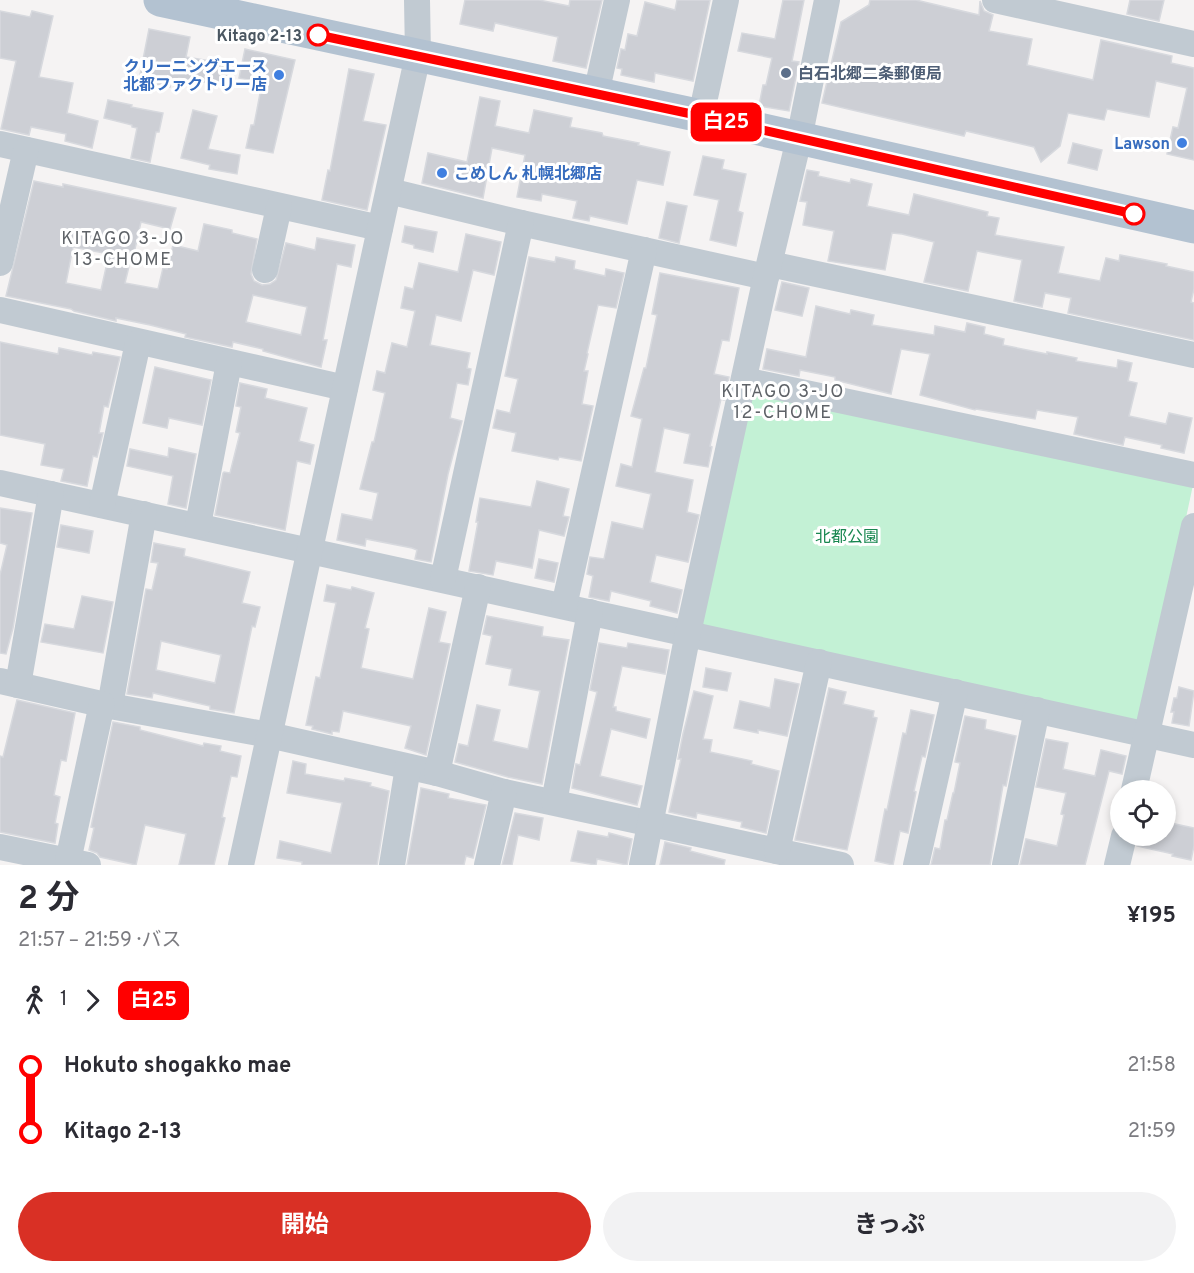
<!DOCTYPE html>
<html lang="ja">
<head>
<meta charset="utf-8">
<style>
  body { margin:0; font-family:Overpass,"Noto Sans JP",sans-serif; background:#f2f2f3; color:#2b2b33; height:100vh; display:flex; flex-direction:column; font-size:22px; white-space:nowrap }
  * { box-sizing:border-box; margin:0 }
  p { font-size:20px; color:#7c7c81 }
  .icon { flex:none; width:33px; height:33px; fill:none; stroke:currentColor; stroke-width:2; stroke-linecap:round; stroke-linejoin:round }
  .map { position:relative; height:865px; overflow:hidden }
  .drawer { display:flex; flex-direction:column; background:#fff; flex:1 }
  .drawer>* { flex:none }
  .badge { padding:0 12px; border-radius:9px; font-size:21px; line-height:39px }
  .tools { position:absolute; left:1110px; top:780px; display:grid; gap:12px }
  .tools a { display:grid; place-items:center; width:66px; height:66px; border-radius:50%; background:#fff; box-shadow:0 3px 9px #0003; font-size:30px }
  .map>.badge { position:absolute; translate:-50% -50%; box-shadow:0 0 0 3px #fff }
  .legs { display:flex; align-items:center; gap:9px; height:66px; padding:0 18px; font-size:20px }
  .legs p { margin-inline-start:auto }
  .head { display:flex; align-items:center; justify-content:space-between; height:102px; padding:0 18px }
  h1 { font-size:33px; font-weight:700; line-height:45px }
  .primary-button { display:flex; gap:12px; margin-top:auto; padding:12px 18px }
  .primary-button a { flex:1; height:69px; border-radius:36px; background:#d93025; color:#fff; font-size:24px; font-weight:700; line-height:69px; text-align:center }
  .primary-button a+a { background:#f2f2f3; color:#2b2b33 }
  ul { padding:0 18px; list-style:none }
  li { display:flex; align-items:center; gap:21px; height:66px; font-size:22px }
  li i { display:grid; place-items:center; width:9px; height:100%; margin:0 8px; background:currentColor }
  li i::after { content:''; width:15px; height:15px; margin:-8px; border:4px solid; border-radius:50%; background:#fff }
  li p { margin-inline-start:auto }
  li:first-child i { background:linear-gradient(#0000 50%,currentColor 0) }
  li:last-child i { background:linear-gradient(currentColor 50%,#0000 0) }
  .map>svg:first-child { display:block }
</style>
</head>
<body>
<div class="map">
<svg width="1194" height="865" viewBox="0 0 1194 865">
  <rect width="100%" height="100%" fill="#f5f3f3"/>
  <polygon fill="#c3f1d5" points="750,389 1193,485 1142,723 700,631"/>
  <g fill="#cdcfd5" stroke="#d7d9de" stroke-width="1.5" fill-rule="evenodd">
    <polygon points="465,0 539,0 569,6 570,0 602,0 586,68 553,61 558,37 495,23 493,31 460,24"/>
    <polygon points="677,0 710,0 693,81 655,73 654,82 621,75 622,69 617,68 621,49 625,50 628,34 637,36 645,2 675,10"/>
    <polygon points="783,0 804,0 792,61 799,62 789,111 759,106 763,85 766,85 772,58 738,51 742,33 775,39"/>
    <polygon points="870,0 916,0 979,15 980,1 984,11 993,15 989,31 1032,39 1027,65 1093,80 1101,40 1172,56 1171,63 1194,68 1194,160 1167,154 1173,127 1178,128 1187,88 1156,81 1149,117 1107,109 1104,120 1068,113 1060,146 1041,162 1034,147 966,131 964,136 822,103 841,22 869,5"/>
    <polygon points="1130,0 1164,0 1159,21 1127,14"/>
    <polygon points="0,11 30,17 32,11 53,16 39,77 73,83 67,113 98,121 92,148 65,141 66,134 31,127 29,135 1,129 16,61 0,58"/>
    <polygon points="149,29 190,37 186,57 230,64 226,86 179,78 178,83 171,81 170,87 139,80"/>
    <polygon points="245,49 295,60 273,153 246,148 251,125 254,125 262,83 239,78"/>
    <polygon points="349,69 374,74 363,121 386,125 367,210 322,200 328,170 330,171"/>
    <polygon points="480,97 500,101 495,126 529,133 534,110 572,118 570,127 602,133 603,136 639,143 638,145 670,152 663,185 637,180 627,224 590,216 589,221 573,218 577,201 542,194 541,201 517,197 525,155 492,148 483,198 422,183 428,153 467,162"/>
    <polygon points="108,100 132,105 131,107 163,113 159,132 156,132 150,162 131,158 137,128 132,127 132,125 104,118"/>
    <polygon points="193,110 217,116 208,149 240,155 237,174 209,169 210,165 181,158"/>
    <polygon points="1073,143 1102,150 1097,170 1068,163"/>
    <polygon points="703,156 724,160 722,169 746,174 738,211 743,213 736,246 710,240 719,200 694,195"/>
    <polygon points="807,170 819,172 818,176 850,183 851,179 872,184 867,206 909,215 914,194 988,212 987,216 999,218 995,235 1064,247 1058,273 1100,281 1106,258 1119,261 1120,255 1167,264 1166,266 1194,272 1194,289 1191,302 1194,303 1194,340 1068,313 1071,298 1045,293 1042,307 1014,301 1022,260 977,251 968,291 924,282 934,242 902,234 892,233 885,270 828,261 834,231 803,225 807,202 800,201"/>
    <path d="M34,181L63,187V184L176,208L170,229L141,222L133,258H131L125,283L158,289L163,268L167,269L173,245L198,251L204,224L232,230V233L257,239L251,274L254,281L262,285L270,284L276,280L286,243L315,250L317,238L355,245L351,267L337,264L323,340H327L321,367L263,351V349L233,342L232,347L185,337L186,334L150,325L116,318V321L74,311L71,309L6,296ZM73,247L109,254L101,290L66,283ZM253,295L307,307L301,335L246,322Z"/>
    <polygon points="667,202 687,206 679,243 659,238"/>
    <polygon points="405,226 437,232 433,252 414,248 414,245 402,242"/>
    <polygon points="466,234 501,242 494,275 473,270 461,321 436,315 430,345 470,353 467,368 471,369 468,385 457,383 450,418 462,421 448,474 431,562 415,559 417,550 412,548 366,539 365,546 337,540 342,514 372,520 378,493 360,489 372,442 374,442 385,393 373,390 377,371 385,373 392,343 407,347 415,311 401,308 405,287 413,289 419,263 458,272"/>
    <polygon points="529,257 555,262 556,257 575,261 574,269 605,276 606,269 624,273 616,308 598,305 587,353 588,354 584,371 588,371 582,404 593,406 581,461 559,457 558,460 512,451 516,433 493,428 497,410 510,413 518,379 505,376"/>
    <polygon points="660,273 739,288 729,341 722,340 714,374 729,377 724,400 721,399 710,446 712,447 708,467 684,463 690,434 664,428 655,472 693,480 687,512 699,515 688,562 656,555 650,582 682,590 677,613 650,606 651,601 611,591 609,601 589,597 593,576 587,574 590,557 604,559 612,522 643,529 651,494 616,486 621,464 632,467 642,419 631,416 644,368 646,368 657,315 652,314"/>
    <polygon points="782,282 809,288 802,316 775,310"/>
    <polygon points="816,306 850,314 851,310 874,315 872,325 934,335 935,326 965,332 967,323 985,327 984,334 1004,339 1003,345 1047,354 1047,352 1077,358 1076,361 1117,368 1118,360 1132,363 1128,381 1137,383 1129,416 1166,424 1169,413 1192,418 1184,453 1161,448 1162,445 1125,437 1123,445 1074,434 1078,417 1037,410 1035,419 976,409 975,410 920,395 930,354 901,349 891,394 835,380 835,377 800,370 799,376 763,369 767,349 806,357"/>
    <polygon points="0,342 58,354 59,348 92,355 93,352 120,357 108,407 104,406 99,433 103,433 97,457 93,456 87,486 61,481 64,469 41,465 45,444 0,435"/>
    <polygon points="155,367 211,380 202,425 169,418 167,428 143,423"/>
    <polygon points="240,383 267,389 265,398 307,408 299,441 314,445 310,464 297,461 285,530 215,515 223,473 224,472 230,473 240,433 236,432 241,407 236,406"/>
    <polygon points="169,448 196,454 186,508 168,504 173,476 127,466 130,449 168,457"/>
    <polygon points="537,481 569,489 563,516 569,517 564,536 539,530 532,568 496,561 493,575 469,571 478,522 476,522 480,498 531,507"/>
    <polygon points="0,508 32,513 13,628 6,654 0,653 0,575 7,545 0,543"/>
    <polygon points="61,525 93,531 89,553 57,547"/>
    <path d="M154,543L185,549L184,556L250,572L242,603L260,607L255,627L252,626L234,713L210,709V706L153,693L152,698L127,694L146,589L152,590L158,563L151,562ZM161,641L221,655L215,683L156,670Z"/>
    <polygon points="539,559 558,563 554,582 535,578"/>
    <polygon points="327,585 351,590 352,587 374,593 365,628 369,629 361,668 413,679 429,608 446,612 439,642 450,644 426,755 405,748 411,726 343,711 339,732 332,731 332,734 312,729 313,726 306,725 316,677 320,678 336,603 324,601"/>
    <polygon points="82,596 113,602 103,653 41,642 45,624 74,629"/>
    <polygon points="487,616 543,627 542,636 569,640 542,784 508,777 455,762 459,744 468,746 477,705 500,710 493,741 528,749 540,691 509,685 512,669 486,664 492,636 483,634"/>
    <polygon points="599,643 627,648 628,643 669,650 665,674 622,666 613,707 616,707 616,711 650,719 646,738 611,729 600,776 642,786 637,805 572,788 576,764 580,765 597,692 590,690"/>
    <polygon points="706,668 731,673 727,691 703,687"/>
    <polygon points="775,679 799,684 787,736 758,730 758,733 734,728 740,701 770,708"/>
    <polygon points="1179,687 1194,691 1189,726 1172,723 1174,712 1171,712 1174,698 1177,698"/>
    <polygon points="829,688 846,692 843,704 874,711 873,717 877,718 847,850 795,840"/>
    <polygon points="694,691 713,696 703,739 712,740 710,752 752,761 751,764 779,771 766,833 741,827 742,822 697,813 696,818 669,812 681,759 678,759 683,734"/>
    <polygon points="17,700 75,713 66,761 61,760 54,795 60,797 55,823 58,824 55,843 0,832 0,756 3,757"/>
    <polygon points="911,710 934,715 925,757 922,756 914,791 916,792 908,833 900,831 893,865 875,861 885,809 887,810 903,733 906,734"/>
    <polygon points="965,716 986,720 985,729 1016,736 1006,786 1003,785 990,865 931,865 935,848 940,849 945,820 947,820 953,793 954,793 960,763 955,762"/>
    <polygon points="113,722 140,727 140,730 203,746 204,743 221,746 220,751 241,756 237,777 231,776 222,817 225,818 214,865 179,865 186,834 145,825 136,865 100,857 97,853 89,850 94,828 91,827"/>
    <polygon points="1046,739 1068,743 1063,769 1095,776 1101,750 1126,756 1122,774 1109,771 1085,865 1020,865 1026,839 1057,846 1064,815 1061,814 1066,793 1036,787"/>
    <polygon points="293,761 306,764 305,774 344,781 345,778 371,783 370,786 389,791 377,865 302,865 302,862 277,858 280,841 331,853 342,803 287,793"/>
    <polygon points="421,788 449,794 448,798 486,805 473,858 466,856 464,865 407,865"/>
    <polygon points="515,813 543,818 539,840 518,835 512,865 502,865"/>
    <polygon points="1166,822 1194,828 1194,846 1191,860 1172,856 1173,854 1137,846 1139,836 1166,836"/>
    <polygon points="578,831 608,837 609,833 632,839 627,865 597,859 596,865 571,861"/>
    <polygon points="665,842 691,848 690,851 725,860 724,865 660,865"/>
  </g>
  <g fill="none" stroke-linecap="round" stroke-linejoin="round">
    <g stroke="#c1cad2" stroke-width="26">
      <polyline points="995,0 1194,44"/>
      <polyline points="596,94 617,0"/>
      <polyline points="701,116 726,0"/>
      <polyline points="0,144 380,228"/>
      <polyline points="389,191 521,223 766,277"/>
      <polyline points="0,263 26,150"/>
      <polyline points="770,264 1194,355"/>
      <polyline points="265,270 279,207"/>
      <polyline points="0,310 345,388"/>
      <polyline points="744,380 1194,475"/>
      <polyline points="0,483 1194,745"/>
      <polyline points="102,505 138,343"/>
      <polyline points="198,525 229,363"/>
      <polyline points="443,579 521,223"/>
      <polyline points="564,606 644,250"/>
      <polyline points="0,681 110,706 269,735 437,773 504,792 841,865"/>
      <polyline points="18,685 51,494"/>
      <polyline points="110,706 144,514"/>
      <polyline points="437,773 478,587"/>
      <polyline points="1134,790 1194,526"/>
      <polyline points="554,802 590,612"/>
      <polyline points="0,847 88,865"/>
      <polyline points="777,851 819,662"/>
      <polyline points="68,861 102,704"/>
      <polyline points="241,865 418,55 417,0"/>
      <polyline points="392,865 408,767"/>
      <polyline points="487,865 504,792"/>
      <polyline points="642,865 688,633 766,277 799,139 827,0"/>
      <polyline points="916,865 955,692"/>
      <polyline points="1005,865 1037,710"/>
      <polyline points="1117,865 1124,836"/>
    </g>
    <polyline stroke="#b3c2d1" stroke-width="33" points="160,0 701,116 1194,227"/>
  </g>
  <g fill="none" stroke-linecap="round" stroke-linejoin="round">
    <defs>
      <polyline id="line-1" points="318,35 701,116 1134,214"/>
    </defs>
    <use href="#line-1" stroke="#fff" stroke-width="14"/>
    <use href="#line-1" stroke="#f00" stroke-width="9"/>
  </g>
  <g fill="#fff" stroke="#f00" stroke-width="3">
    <circle cx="318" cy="35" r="10"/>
    <circle cx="1134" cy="214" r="10"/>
  </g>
  <circle fill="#5c6f8a" stroke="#fff" stroke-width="2" cx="786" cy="73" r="6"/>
  <g fill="#3f7fe0" stroke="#fff" stroke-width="2">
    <circle cx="279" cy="75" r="6"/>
    <circle cx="1182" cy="143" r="6"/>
    <circle cx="442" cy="173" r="6"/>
  </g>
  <g text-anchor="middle" stroke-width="6" stroke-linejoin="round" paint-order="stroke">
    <g font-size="16" font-weight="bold" fill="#4a5661" stroke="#fff" text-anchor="end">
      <text x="302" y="41">Kitago 2-13</text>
    </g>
    <g font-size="16" font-weight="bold" fill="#366cbe" stroke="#fff" text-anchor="end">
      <text x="267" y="72">クリーニングエース<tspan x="267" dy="18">北都ファクトリー店</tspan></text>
      <text x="1170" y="149">Lawson</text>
      <text x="454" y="179" text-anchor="start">こめしん 札幌北郷店</text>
    </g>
    <g font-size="16" font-weight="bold" fill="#4e5e75" stroke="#fff" text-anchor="start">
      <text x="798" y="79">白石北郷二条郵便局</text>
    </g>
    <g font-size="16" fill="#17864f" stroke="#fff">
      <text x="847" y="542">北都公園</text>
    </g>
    <g font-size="18" letter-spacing="1.5" fill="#5f6368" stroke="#fff">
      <text x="123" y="244">KITAGO 3-JO<tspan x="123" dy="21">13-CHOME</tspan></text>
      <text x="783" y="397">KITAGO 3-JO<tspan x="783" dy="21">12-CHOME</tspan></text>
    </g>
  </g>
</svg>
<div class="tools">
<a><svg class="icon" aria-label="locate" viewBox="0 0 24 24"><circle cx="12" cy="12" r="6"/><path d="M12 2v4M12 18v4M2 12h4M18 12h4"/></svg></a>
</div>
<b class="badge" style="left:726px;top:122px;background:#f00;color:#fff">白25</b>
</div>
<section class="drawer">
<div class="head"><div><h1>2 分</h1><p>21:57 – 21:59 · バス</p></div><b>¥195</b></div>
<div class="legs"><svg class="icon" aria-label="walk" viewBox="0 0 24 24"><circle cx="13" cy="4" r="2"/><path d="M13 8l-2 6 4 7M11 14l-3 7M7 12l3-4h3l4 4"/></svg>1<svg class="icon" aria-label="forward" viewBox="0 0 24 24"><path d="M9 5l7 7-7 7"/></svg><b class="badge" style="background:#f00;color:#fff">白25</b></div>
<ul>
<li><i style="color:#f00"></i><b>Hokuto shogakko mae</b><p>21:58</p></li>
<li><i style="color:#f00"></i><b>Kitago 2-13</b><p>21:59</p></li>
</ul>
<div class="primary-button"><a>開始</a><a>きっぷ</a></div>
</section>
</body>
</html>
